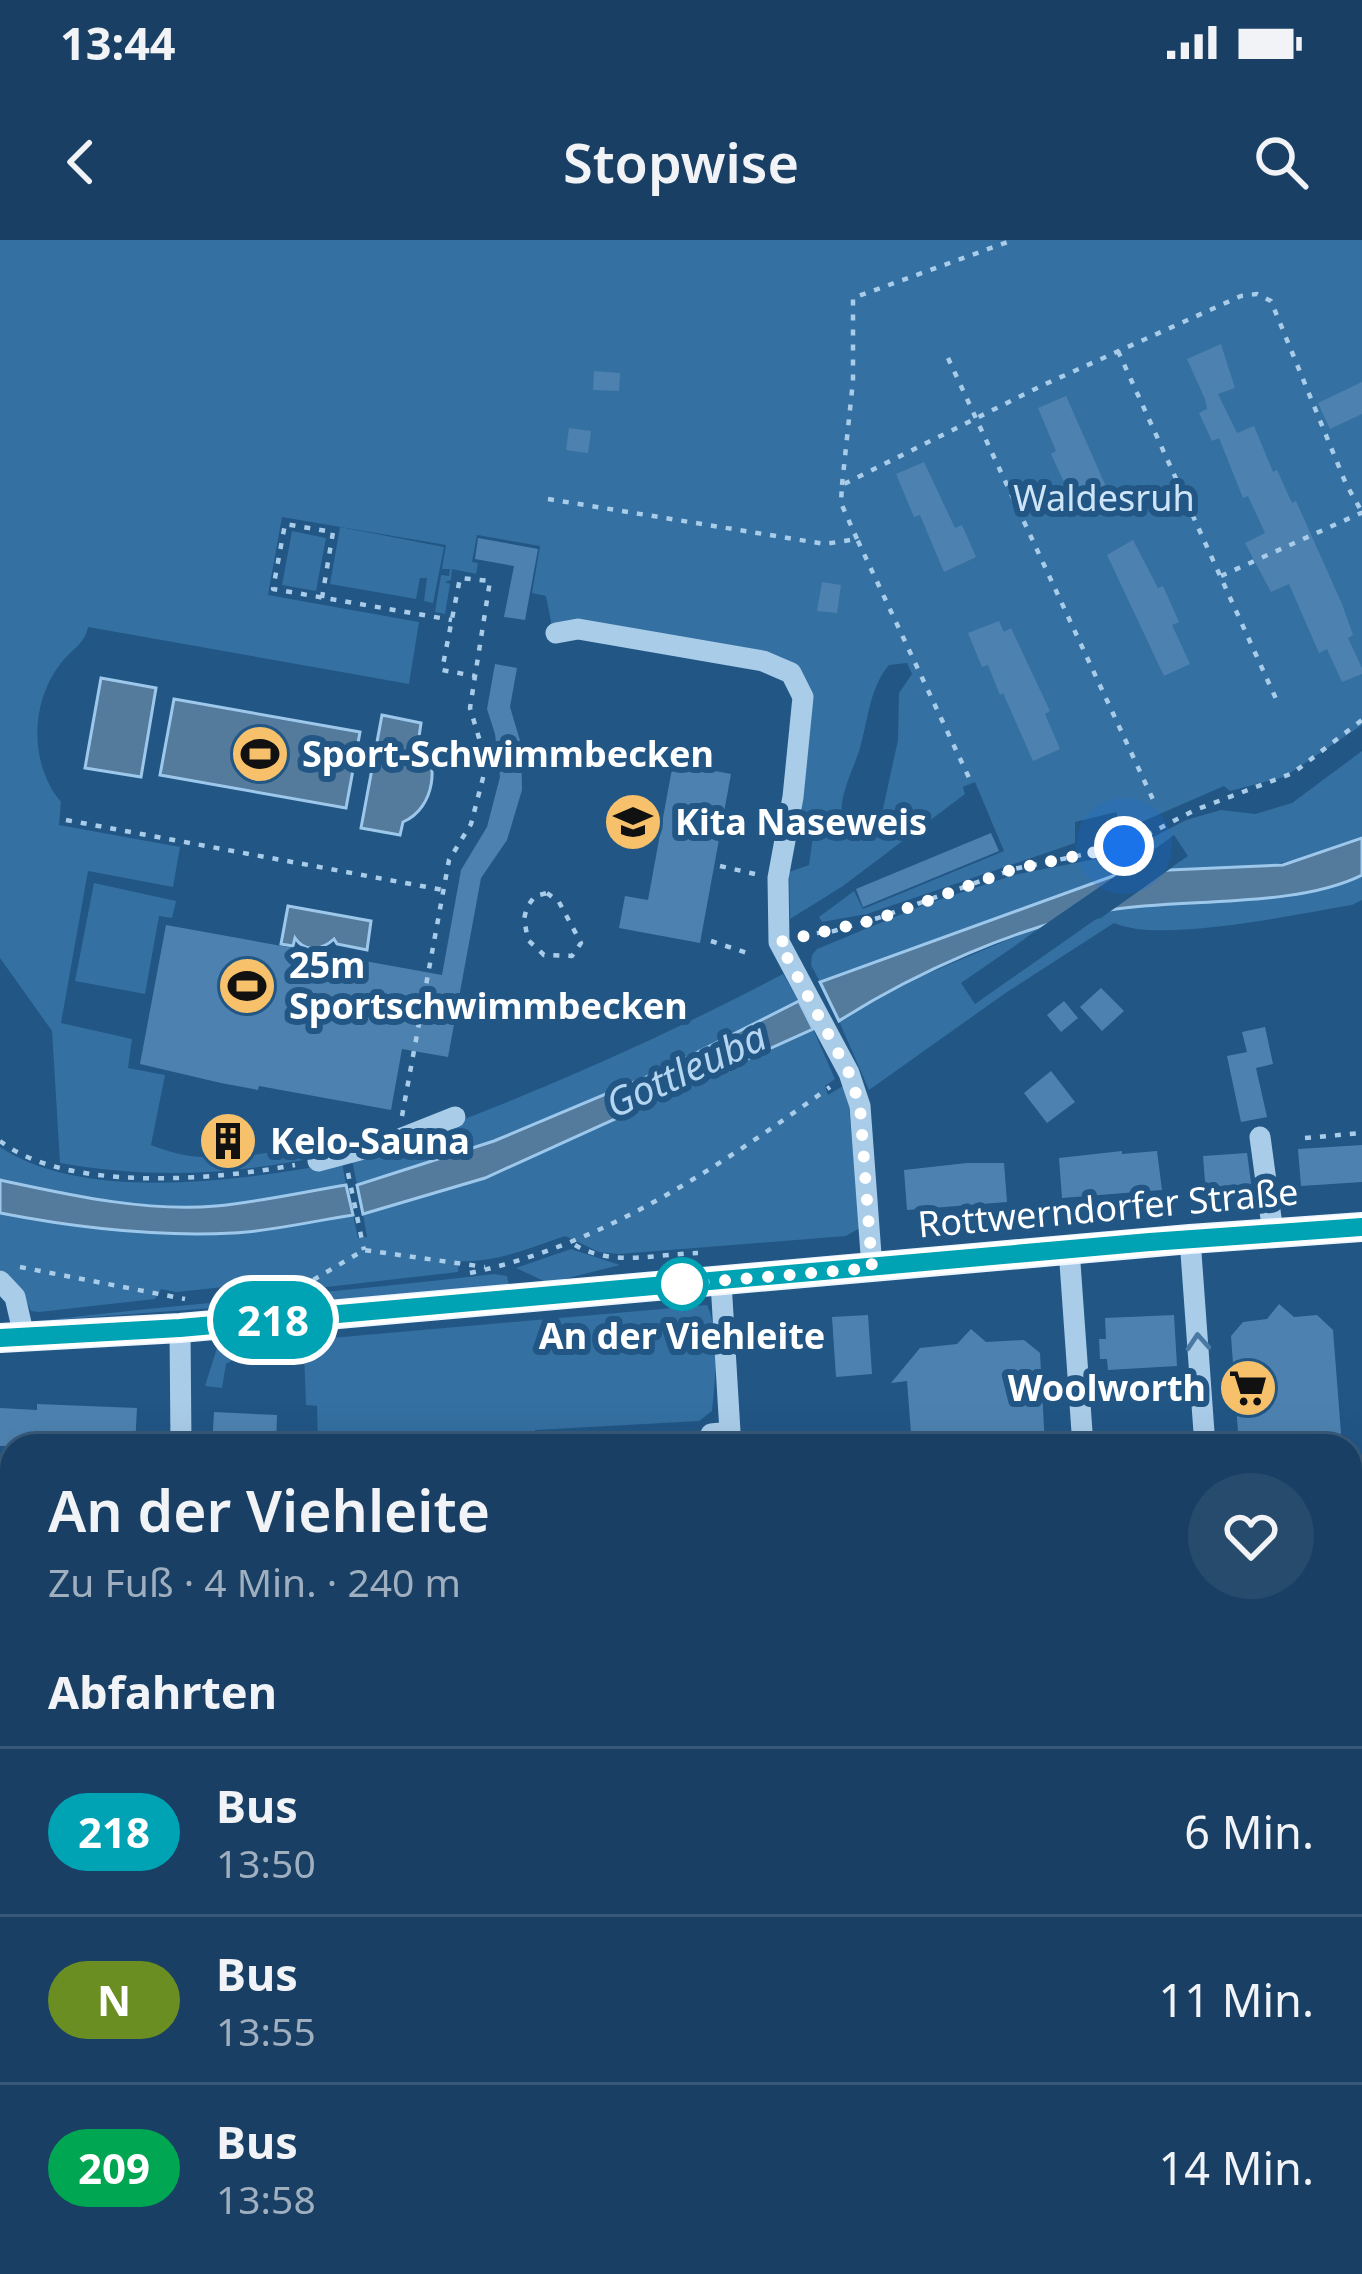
<!DOCTYPE html>
<html lang="de">
<head>
<meta charset="utf-8">
<style>
  body { margin:0; font-family:"Noto Sans",sans-serif; background:#264b6d; color:#f1f3f6; height:100vh; display:flex; flex-direction:column; font-size:45px; white-space:nowrap }
  * { box-sizing:border-box; margin:0 }
  p { font-size:39px; color:#9fafbf }
  .icon { flex:none; width:66px; height:66px; fill:none; stroke:currentColor; stroke-width:2; stroke-linecap:round; stroke-linejoin:round }
  .map { position:relative; flex:1; overflow:hidden }
  .drawer { position:absolute; left:0px; top:1194px; width:1362px; height:840px; display:flex; flex-direction:column; background:#194064; border-radius:36px 36px 0 0; box-shadow:0 12px 48px #0002,0 0 0 3px #375978 }
  .drawer>* { flex:none }
  .badge { padding:0 24px; border-radius:39px; font-size:42px; line-height:78px }
  .you { position:absolute; width:60px; height:60px; margin:-30px; border:9px solid #fff; border-radius:50%; background:#1a73e8; box-shadow:0 0 0 18px #1a73e833 }
  .map>.badge { position:absolute; translate:-50% -50%; box-shadow:0 0 0 6px #fff }
  h2 { padding:0 48px; font-size:45px; line-height:108px }
  .round { display:grid; place-items:center; flex:none; width:126px; height:126px; border-radius:63px; background:#264b6d }
  .summary { display:flex; align-items:center; justify-content:space-between; height:204px; padding:0 48px }
  h1 { font-size:57px; font-weight:600; line-height:90px }
  ul { padding:0; list-style:none }
  li { display:flex; align-items:center; gap:36px; height:168px; padding:0 48px; border-top:3px solid #375978 }
  li div { flex:1 }
  li b { display:block; font-size:45px }
  li em { font-style:normal }
  li .badge { min-width:132px; font-weight:700; text-align:center }
  .status { display:flex; justify-content:space-between; align-items:center; height:84px; padding:0 60px; background:#194064; direction:ltr }
  .status svg { height:33px; fill:currentColor }
  header { display:flex; justify-content:space-between; align-items:center; height:156px; padding:0 48px; background:#194064; font-size:54px; font-weight:600 }
  .map>svg:first-child { display:block }
</style>
</head>
<body>
<div class="status"><b>13:44</b><svg viewBox="0 0 49 12"><path d="M0 12V9h3v3zM5 12V6h3v6zM10 12V3h3v9zM15 12V0h3v12zM26 1h20v11H26zM47 4h2v5h-2z"/></svg></div>
<header><svg class="icon" aria-label="back" viewBox="0 0 24 24"><path d="M15 5l-7 7 7 7"/></svg>Stopwise<svg class="icon" aria-label="search" viewBox="0 0 24 24"><circle cx="10" cy="10" r="6"/><path d="M15 15l6 6"/></svg></header>
<div class="map">
<svg width="1362" height="2034" viewBox="0 0 1362 2034">
  <rect width="100%" height="100%" fill="#215685"/>
  <g fill="#3470a2" fill-rule="evenodd">
    <path d="M0,0H1362V485L1284,537L1230,551L1224,546L1123,590L1116,572L1075,582V603L867,674L822,682L819,677L854,651L863,669L1004,611L975,542L963,547L965,554L843,646L790,679L789,632L809,625L816,574L795,570L802,434L552,387L546,356L532,353L540,306L477,295L472,322L478,323L476,334L452,329L451,340L445,342L450,344L445,374L435,372L441,335L449,336L450,329H442L446,305L282,277L268,355L419,382L409,444L88,387C85,404 72,409 61,423C30,462 29,524 61,562L59,585L180,607L173,647L88,631L61,783L132,799L128,828L165,835L151,905C199,924 231,918 280,911L282,905L320,911L319,917C228,935 153,939 60,923L52,791L0,718ZM907,423L912,434L899,453L898,500L882,573L858,594H847C831,565 854,532 861,504C869,475 870,448 889,425Z"/>
    <polygon points="340,287 444,307 433,363 424,361 427,338 420,338 416,359 330,344"/>
    <polygon points="292,291 326,298 316,351 282,345"/>
    <path d="M1362,511V598C1298,628 1232,630 1163,633L1188,616L1174,595L1124,632L820,742L811,725L812,715L817,709L926,664L1014,635L1121,614L1186,580L1221,570L1255,574L1292,563Z"/>
    <path d="M1362,635V660L1352,665C1297,674 1161,704 1114,683L1007,752L869,850L839,781L886,751L1048,683L961,743L975,764L1109,670L1294,653L1346,642Z"/>
    <polygon points="94,643 176,661 172,678 159,676 145,754 75,741"/>
    <path d="M783,734L799,761L656,833L494,902L357,945L352,920C501,869 644,807 783,734Z"/>
    <path d="M813,789L835,839L825,846L828,855L843,846L849,867L860,988L846,996L619,1014L599,1012L565,996C530,1008 496,1023 459,1021L458,1032L309,1049L302,1039L176,1052L161,1049L155,1059L39,1072L31,1071L22,1053L0,1029V973C77,988 154,997 233,993C273,991 313,981 353,975L358,998L367,997L363,974L485,938Z"/>
    <path d="M0,907C85,964 246,940 342,922L346,945C303,952 259,962 216,966C144,972 70,955 0,940Z"/>
    <polygon points="571,1009 620,1025 548,1043 516,1028"/>
    <path d="M494,1034L507,1036L509,1046L39,1081C191,1063 343,1052 494,1034Z"/>
    <path d="M707,1065C721,1096 715,1138 712,1171L699,1181L535,1190V1206H318L317,1166L306,1165L304,1113L239,1116L226,1124L222,1148L205,1146L217,1108Z"/>
    <polygon points="0,1257 12,1257 9,1504 0,1504"/>
    <polygon points="0,1519 8,1519 4,1598 12,1600 12,2022 1350,2022 1350,1670 1362,1669 1362,2034 0,2034"/>
  </g>
  <g fill="#547a9c" stroke="#9dc8eb" stroke-width="3">
    <polygon points="101,438 156,448 141,537 85,528"/>
    <polygon points="174,459 360,492 346,568 160,535"/>
    <path d="M382,475L421,483L419,497C441,522 435,568 403,582L400,595L361,588Z"/>
    <path d="M1362,598V635C1296,668 1184,658 1109,670C1022,684 912,734 839,781L820,742L1124,632L1283,625Z"/>
    <path d="M288,666L371,681L367,710L337,704L334,699C322,710 305,713 295,698L293,706L281,704Z"/>
    <polygon points="799,761 813,789 485,938 363,974 357,945 494,901 656,833"/>
    <path d="M0,940C70,955 144,972 216,966C259,962 303,952 346,945L353,975C313,981 273,991 233,993C154,997 77,988 0,973Z"/>
  </g>
  <polygon fill="#215685" points="1130,626 1174,626 1101,678 1050,689 1024,699"/>
  <g fill="#4d82b0">
    <polygon points="1221,104 1235,148 1218,154 1237,193 1254,186 1273,232 1277,230 1292,263 1296,261 1342,364 1353,395 1348,398 1362,428 1362,434 1342,442 1327,409 1319,413 1289,344 1271,352 1245,303 1265,293 1248,256 1243,258 1219,198 1212,201 1199,173 1207,169 1205,159 1187,119"/>
    <polygon points="594,131 620,133 619,151 593,150"/>
    <polygon points="1362,142 1362,174 1330,189 1318,163"/>
    <polygon points="1066,156 1108,251 1075,266 1051,214 1056,211 1038,168"/>
    <polygon points="569,188 591,191 588,213 566,210"/>
    <polygon points="924,222 955,288 962,285 976,317 944,332 920,275 914,277 896,234"/>
    <polygon points="478,298 538,309 525,380 504,377 514,326 475,319"/>
    <polygon points="1133,300 1158,348 1163,346 1179,382 1172,385 1190,424 1164,436 1107,315"/>
    <polygon points="822,342 841,345 837,373 817,371"/>
    <polygon points="999,381 1004,392 1011,388 1050,471 1045,474 1060,509 1033,521 1003,453 1000,455 988,425 982,427 968,393"/>
    <polygon points="495,424 517,428 510,467 521,504 522,550 507,600 481,638 448,817 402,809 391,870 259,846 258,850 221,843 140,824 166,685 442,735 461,630 487,587 500,537 495,494 487,469"/>
    <polygon points="673,523 731,534 700,703 619,688 625,656 648,660"/>
    <polygon points="991,593 999,611 863,667 856,649"/>
    <polygon points="1101,748 1124,771 1102,791 1080,767"/>
    <polygon points="1064,761 1078,778 1061,792 1047,775"/>
    <polygon points="1265,787 1273,824 1256,828 1267,877 1241,882 1227,816 1247,812 1242,792"/>
    <polygon points="1051,831 1075,862 1047,883 1024,853"/>
    <circle cx="229" cy="901" r="15"/>
    <polygon points="1362,905 1362,942 1301,946 1298,909"/>
    <polygon points="1122,911 1122,914 1157,911 1162,950 1062,958 1059,918"/>
    <polygon points="1247,913 1252,950 1206,954 1203,916"/>
    <polygon points="967,923 1004,923 1007,962 907,970 904,930"/>
    <polygon points="1279,1064 1294,1077 1317,1075 1333,1090 1342,1206 1239,1206 1231,1096 1243,1082 1267,1079"/>
    <polygon points="868,1075 872,1134 836,1137 832,1077"/>
    <polygon points="1174,1075 1177,1126 1108,1130 1107,1119 1100,1119 1099,1099 1106,1099 1105,1078"/>
    <polygon points="971,1089 986,1102 1024,1100 1040,1113 1045,1206 912,1206 907,1141 891,1143 920,1108 957,1104"/>
    <polygon points="37,1164 137,1168 135,1206 0,1206 0,1168 37,1170"/>
    <polygon points="214,1172 277,1175 276,1206 212,1206"/>
  </g>
  <g fill="none" stroke-linecap="round" stroke-linejoin="round">
    <g stroke="#a9cce9" stroke-width="4.5" stroke-dasharray="6 9" stroke-linecap="butt">
      <polyline points="1118,111 1277,461"/>
      <polyline points="948,118 1156,566"/>
      <polyline points="842,245 853,141 853,58 1013,0"/>
      <polyline points="548,259 825,304 857,299 971,542"/>
      <polyline points="857,299 841,263 842,245 1041,146 1241,56 1257,54 1271,61 1346,244 1362,272"/>
      <polyline points="1221,336 1361,273 1362,275"/>
      <polyline points="322,358 333,292 285,284 273,349 452,380"/>
      <polyline points="66,580 443,650"/>
      <polyline points="720,626 755,634"/>
      <polygon points="547,653 559,662 581,703 572,716 544,715 528,700 524,679 527,667 535,656"/>
      <polyline points="802,695 834,691 878,678 1014,629 1125,606 1195,570 1293,533 1362,480"/>
      <polyline points="711,701 753,715"/>
      <polyline points="402,876 449,620 471,584 484,534 482,508 470,468 490,341 460,338 442,430 475,436"/>
      <polyline points="1305,898 1362,893"/>
      <path d="M0,901C68,953 215,940 295,925"/>
      <polyline points="348,933 364,1010"/>
      <path d="M575,1005C612,1027 655,1014 698,1013"/>
      <polyline points="20,1027 185,1059"/>
      <path d="M470,1033C606,1004 718,927 830,847"/>
      <polyline points="285,1049 308,1043 364,1010 485,1027"/>
      <polyline points="0,1786 12,1792"/>
      <polyline points="1350,1879 1362,1885"/>
      <polyline points="0,1923 12,1927"/>
      <polyline points="203,2022 213,2034"/>
      <polyline points="627,2022 674,2034"/>
    </g>
    <g stroke="#a9cce9" stroke-width="21">
      <polyline points="556,393 578,389 763,421 791,433 803,457 793,557 778,638 779,702 849,833 860,866 872,1028"/>
      <polyline points="1260,897 1273,993"/>
      <polyline points="318,921 397,900 455,877"/>
      <polyline points="1190,999 1205,1206"/>
      <polyline points="1069,1009 1083,1206"/>
      <polyline points="0,1041 15,1057 24,1096"/>
      <polyline points="180,1088 181,1206"/>
      <polyline points="711,1194 730,1192 721,1042"/>
      <polyline points="0,1244 12,1245"/>
      <polyline points="1350,1448 1362,1449"/>
      <polyline points="0,1511 12,1512"/>
    </g>
    <polyline stroke="#edf5fe" stroke-width="30" points="0,1098 180,1088 1190,999 1362,987"/>
  </g>
  <defs><path id="oneway-chevron" d="M-2-3.5L2.5 0L-2 3.5" fill="none" stroke-width="1.6" stroke-linecap="round" stroke-linejoin="round" transform="scale(3)"/></defs>
  <use stroke="#4a79a3" href="#oneway-chevron" transform="translate(1198 1102) rotate(-94)"/>
  <g fill="none" stroke-linecap="round" stroke-linejoin="round">
    <defs>
      <polyline id="line" points="0,1098 180,1088 1150,1002 1362,987"/>
    </defs>
    <use href="#line" stroke="#fff" stroke-width="27"/>
    <use href="#line" stroke="#00a3b4" stroke-width="18"/>
    <polyline stroke="#fff" stroke-width="12" stroke-dasharray="0 21.6" points="682,1044 872,1028 860,866 849,833 779,702 878,679 1014,629 1124,606"/>
  </g>
  <defs>
    <symbol id="stadium-disc" viewBox="-11 -11 22 22"><circle r="9.5" fill="#f6c16a" stroke="#215685"/><path d="M0-5a6.5 5 0 1 0 0 10a6.5 5 0 1 0 0-10ZM-3.5-1.8h7v3.6h-7Z" fill="#111"/></symbol>
    <symbol id="school-disc" viewBox="-11 -11 22 22"><circle r="9.5" fill="#f6c16a" stroke="#215685"/><path d="M0-5L7-2L0 1L-7-2ZM-4 1L0 2.5L4 1V4Q0 6-4 4Z" fill="#111"/></symbol>
    <symbol id="building-disc" viewBox="-11 -11 22 22"><circle r="9.5" fill="#f6c16a" stroke="#215685"/><path d="M-4-6H4V6H1V3H-1V6H-4ZM-2.5-4.3h1.7v1.8h-1.7ZM.8-4.3h1.7v1.8H.8ZM-2.5-1h1.7V.8h-1.7ZM.8-1h1.7V.8H.8Z" fill="#111"/></symbol>
    <symbol id="supermarket-disc" viewBox="-11 -11 22 22"><circle r="9.5" fill="#f6c16a" stroke="#215685"/><path d="M-6-5.5h2.5l.6 2H6L4.5 2H-2.5L-4.4-4H-6ZM-1.5 3.2a1.3 1.3 0 1 0 .1 0ZM3 3.2a1.3 1.3 0 1 0 .1 0Z" fill="#111"/></symbol>
  </defs>
  <g fill-rule="evenodd">
    <use href="#stadium-disc" x="227" y="481" width="66" height="66"/>
    <use href="#school-disc" x="600" y="549" width="66" height="66"/>
    <use href="#stadium-disc" x="214" y="713" width="66" height="66"/>
    <use href="#building-disc" x="195" y="868" width="66" height="66"/>
    <use href="#supermarket-disc" x="1215" y="1115" width="66" height="66"/>
  </g>
  <circle fill="#fff" stroke="#00a3b4" stroke-width="6" cx="682" cy="1044" r="24"/>
  <g text-anchor="middle" stroke-width="12" stroke-linejoin="round" paint-order="stroke">
    <g font-size="36" fill="#cee4f7" stroke="#215685">
      <text x="1104" y="271">Waldesruh</text>
    </g>
    <g font-size="36" font-weight="bold" fill="#fff" stroke="#215685" text-anchor="start">
      <text x="302" y="527">Sport-Schwimmbecken</text>
      <text x="675" y="595">Kita Naseweis</text>
      <text x="289" y="738">25m<tspan x="289" dy="41">Sportschwimmbecken</tspan></text>
      <text x="270" y="914">Kelo-Sauna</text>
      <text x="1206" y="1161" text-anchor="end">Woolworth</text>
    </g>
    <g font-size="36" fill="#fff" stroke="#215685">
      <text transform="translate(1108 968) rotate(-5)" y="13">Rottwerndorfer Straße</text>
    </g>
    <g font-size="36" font-weight="bold" fill="#fff" stroke="#215685">
      <text x="682" y="1109">An der Viehleite</text>
    </g>
    <g font-size="39" font-style="italic" fill="#b5d6f1" stroke="#215685">
      <text transform="translate(686 830) rotate(-25)" y="14">Gottleuba</text>
    </g>
  </g>
</svg>
<div class="you" style="left:1124px;top:606px"></div>
<b class="badge" style="left:273px;top:1080px;background:#00a3b4;color:#fff">218</b>
<section class="drawer">
<div class="summary"><div><h1>An der Viehleite</h1><p>Zu Fuß · 4 Min. · 240 m</p></div><a class="round"><svg class="icon" aria-label="heart" viewBox="0 0 24 24"><path d="M12 20l-8-8c-3-5 5-10 8-4 3-6 11-1 8 4z"/></svg></a></div>
<h2>Abfahrten</h2>
<ul>
<li><span class="badge" style="background:#00a3b4;color:#fff">218</span><div><b>Bus</b><p>13:50</p></div><em>6 Min.</em></li>
<li><span class="badge" style="background:#6b8e23;color:#fff">N</span><div><b>Bus</b><p>13:55</p></div><em>11 Min.</em></li>
<li><span class="badge" style="background:#00a651;color:#fff">209</span><div><b>Bus</b><p>13:58</p></div><em>14 Min.</em></li>
</ul>
</section>
</div>
</body>
</html>
